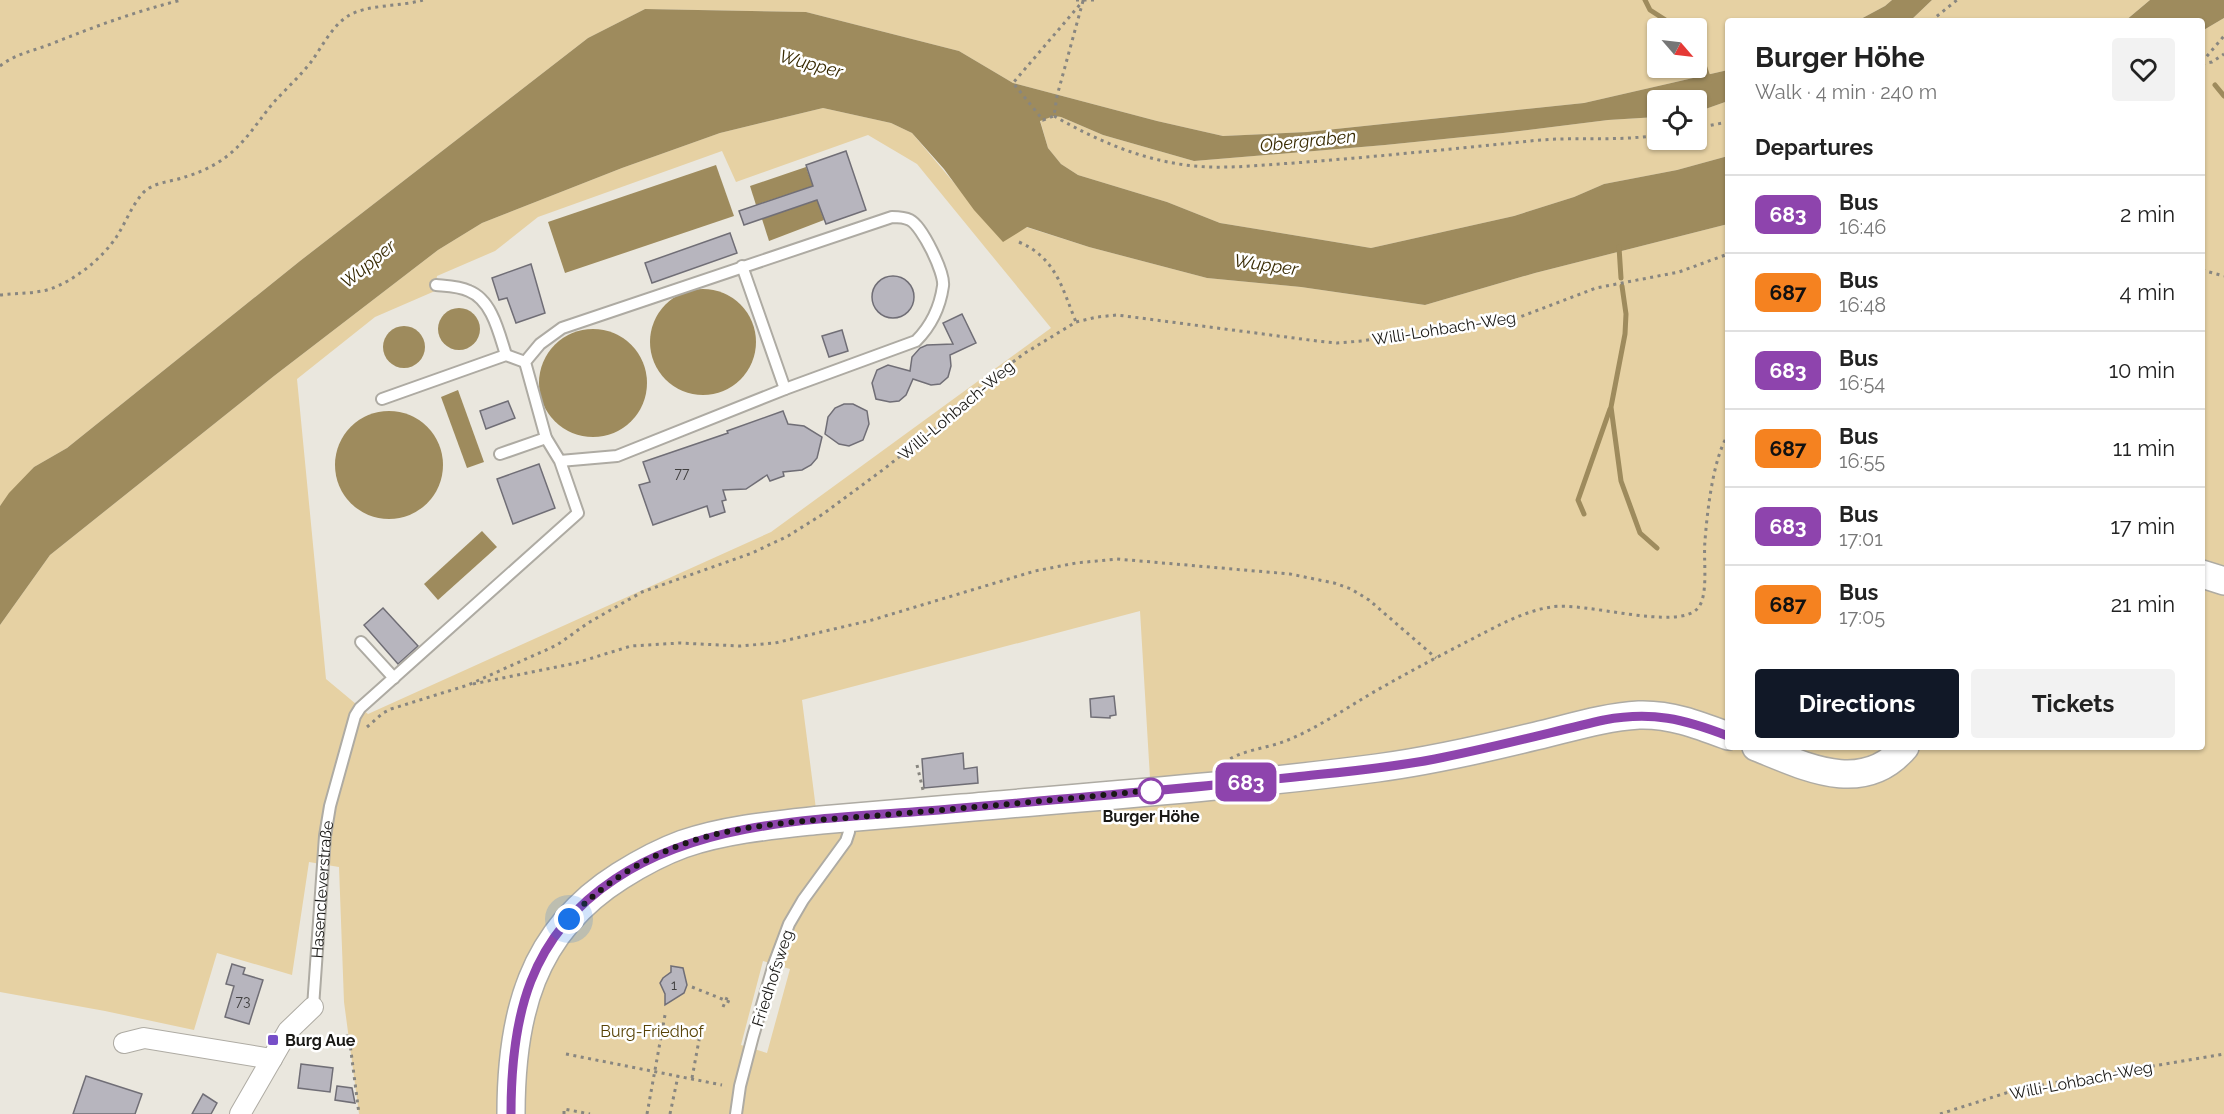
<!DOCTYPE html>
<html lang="en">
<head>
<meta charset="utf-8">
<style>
  body { margin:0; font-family:Raleway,sans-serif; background:#f2f2f2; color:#222; height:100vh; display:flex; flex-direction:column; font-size:22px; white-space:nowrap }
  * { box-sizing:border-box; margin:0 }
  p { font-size:20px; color:#767676 }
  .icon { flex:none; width:33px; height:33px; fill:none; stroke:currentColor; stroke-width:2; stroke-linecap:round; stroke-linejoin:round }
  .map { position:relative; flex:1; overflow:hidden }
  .panel { position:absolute; left:1725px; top:18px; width:480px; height:732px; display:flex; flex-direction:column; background:#fff; border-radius:6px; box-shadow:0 2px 4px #0004 }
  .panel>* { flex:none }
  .badge { padding:0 12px; border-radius:9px; font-size:21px; line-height:39px }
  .needle { width:39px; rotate:118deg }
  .controls { position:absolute; left:1647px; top:18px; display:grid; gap:12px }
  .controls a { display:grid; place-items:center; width:60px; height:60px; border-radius:6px; background:#fff; box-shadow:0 2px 4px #0004; font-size:30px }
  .you { position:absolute; width:30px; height:30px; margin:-15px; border:4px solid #fff; border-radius:50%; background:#1a73e8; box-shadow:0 0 0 9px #1a73e833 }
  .map>.badge { position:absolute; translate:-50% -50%; box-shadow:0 0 0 3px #fff }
  h2 { padding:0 30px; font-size:22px; line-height:54px }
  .round { display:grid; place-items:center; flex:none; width:63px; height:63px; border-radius:6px; background:#f2f2f2 }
  .head { display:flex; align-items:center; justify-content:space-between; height:102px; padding:0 30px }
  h1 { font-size:28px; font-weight:700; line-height:45px }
  .action { display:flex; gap:12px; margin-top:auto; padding:12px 30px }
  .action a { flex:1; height:69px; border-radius:6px; background:#111827; color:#fff; font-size:24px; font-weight:700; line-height:69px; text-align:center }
  .action a+a { background:#f2f2f2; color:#222 }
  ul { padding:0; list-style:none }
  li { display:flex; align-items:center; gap:18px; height:78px; padding:0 30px; border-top:2px solid #e0e0e0 }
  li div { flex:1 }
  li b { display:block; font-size:22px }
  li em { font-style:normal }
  li .badge { min-width:66px; font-weight:700; text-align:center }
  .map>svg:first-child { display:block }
</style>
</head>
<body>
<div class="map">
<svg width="2224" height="1114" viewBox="0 0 2224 1114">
  <rect width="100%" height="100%" fill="#eae7de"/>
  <g fill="#e6d1a3" fill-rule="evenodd">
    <path d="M0,0H1892L1885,6L1857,21H1728V70L1584,103L1307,132L1223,136L1157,121L1013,83L959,51L806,12L645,9L588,38L300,261L67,448L34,467L0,506ZM1658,28H1696V68H1658Z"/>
    <polygon points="1932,0 2150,0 2125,21 1910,21"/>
    <path d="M2224,18V1114H359L344,1002L339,867L309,862L292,975L217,953L194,1030L105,1011L0,992V625L50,555L274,376L438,250L482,223L622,168L720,133L823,108L891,123L912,133L1003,241L1026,227L1089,247L1207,278L1301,287L1425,305L1535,273L1728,224V747H2202V31ZM868,135L917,164L1051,328L771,532L368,714L326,679L297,379L375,317L435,291L437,276L495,251L538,217L722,151L736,182ZM1140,611L1150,778L816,809L802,700ZM763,961L790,969L767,1053L741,1045Z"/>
    <polygon points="1728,101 1728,156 1677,170 1604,184 1574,197 1514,216 1371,248 1220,223 1167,202 1078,175 1061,164 1048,148 1040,120 1054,116 1061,117 1103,135 1194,161 1385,145 1503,133 1608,120 1657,117 1658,140 1696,140 1697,112"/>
  </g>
  <g fill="#9e8b5d">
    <polygon points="1892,0 1932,0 1910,21 1857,21 1885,6"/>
    <polygon points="2150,0 2224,0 2224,18 2202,31 2202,21 2125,21"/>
    <polygon points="645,9 806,12 959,51 1013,83 1157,121 1223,136 1307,132 1584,103 1728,70 1728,101 1697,112 1696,100 1658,100 1657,117 1608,120 1503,133 1385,145 1194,161 1103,135 1061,117 1054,116 1040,121 1048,148 1061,164 1078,175 1167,202 1220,223 1371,248 1514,216 1574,197 1604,184 1677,170 1728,156 1728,224 1535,273 1425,305 1301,287 1207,278 1089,247 1027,227 1003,242 974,210 944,169 912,133 891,123 823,108 720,133 622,168 482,223 438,250 274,376 50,555 0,625 0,506 9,493 34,467 67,448 300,261 588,38"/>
    <polygon points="716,165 734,216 565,273 548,222"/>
    <polygon points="806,167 813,186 756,205 750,186"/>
    <polygon points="817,200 824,220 769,241 762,219"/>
    <circle cx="703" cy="342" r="53"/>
    <circle cx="459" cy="329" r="21"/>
    <circle cx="404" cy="347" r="21"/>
    <circle cx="593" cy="383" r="54"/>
    <polygon points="458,390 484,462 467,468 441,397"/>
    <circle cx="389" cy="465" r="54"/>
    <polygon points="482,531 497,547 438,600 424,584"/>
  </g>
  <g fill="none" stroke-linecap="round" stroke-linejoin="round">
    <g stroke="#9e8b5d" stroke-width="5">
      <polyline points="1645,0 1650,10 1678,28"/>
      <polyline points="1696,48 1700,53 1709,80"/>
      <polyline points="2215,85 2224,96"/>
      <polyline points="1619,247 1621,278"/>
      <polyline points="1622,286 1626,314 1625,334 1611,407 1621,481 1640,533 1657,548"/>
      <polyline points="1584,514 1578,500 1610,409"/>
    </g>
  </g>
  <g fill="#b7b5be" stroke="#706e76" stroke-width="1.5">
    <polygon points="846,151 866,210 826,224 817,200 744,225 739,211 813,186 806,165"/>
    <polygon points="730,233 737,253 652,283 645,263"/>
    <polygon points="531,264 545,313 516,323 507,298 499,300 492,278"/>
    <circle cx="893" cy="297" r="21"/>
    <polygon points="962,314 976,343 950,355 951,366 948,377 940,384 931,385 913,379 906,395 899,401 890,402 876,399 872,383 877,370 888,365 910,371 912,357 920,348 927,345 953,344 943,323"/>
    <polygon points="842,330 848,351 829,357 822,336"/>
    <polygon points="508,401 515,418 486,429 480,411"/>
    <polygon points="844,404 853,404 867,411 869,424 863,440 849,446 839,444 825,434 828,417 835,408"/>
    <polygon points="783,411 788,424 804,426 822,437 817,458 811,465 802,470 783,472 784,476 770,481 767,475 746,489 723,490 726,500 722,501 725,512 710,517 707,506 653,525 639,485 650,482 643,462 728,433 727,431"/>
    <polygon points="539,464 555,508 513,524 497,479"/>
    <polygon points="383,608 418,646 398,664 364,625"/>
    <polygon points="1114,696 1116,715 1110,716 1110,718 1091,717 1090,699"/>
    <polygon points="963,753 964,769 977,767 978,783 924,788 922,759"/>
    <polygon points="232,964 245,968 243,974 263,980 249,1024 225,1017 234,986 226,984"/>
    <polygon points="671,966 683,968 687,985 684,993 665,1005 665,994 660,983 663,978 671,972"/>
    <polygon points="301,1064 333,1068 330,1092 298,1088"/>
    <polygon points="86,1076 142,1094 135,1114 73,1114"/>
    <polygon points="337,1086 352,1088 355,1103 335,1100"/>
    <polygon points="203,1094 217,1103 211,1114 192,1114"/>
  </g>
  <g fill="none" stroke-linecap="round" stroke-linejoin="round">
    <defs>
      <g id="service">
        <polyline points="742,266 785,389"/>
        <path d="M436,285C447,286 459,286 469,291C492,300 499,333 506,355"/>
        <polyline points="382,399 506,355 525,362"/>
        <polyline points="500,454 546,438"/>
        <polyline points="361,642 394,678"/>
        <path id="s1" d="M313,1007L325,836L330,806L355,716L360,708L578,513L560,461L546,438L525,362L540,344L562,328L892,217C898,217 904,217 910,220C922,226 945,273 943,286C940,307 931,326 916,341L785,389L617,456L560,461"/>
        <polyline points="736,1114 740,1086 753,1036 774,964 789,924 803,900 846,841 849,832 850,818"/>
      </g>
      <g id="minor">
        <polyline points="124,1043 144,1038 272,1059"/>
        <polyline points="240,1114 288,1031 313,1007"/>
      </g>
      <g id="secondary">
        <polyline points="2202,574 2224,581"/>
        <path d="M1756,747C1804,766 1863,797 1905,747"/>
        <path d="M511,1114C511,1016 531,932 620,876C639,864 661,852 683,844C727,829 775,825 821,820C868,816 915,812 962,808C1100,796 1239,786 1377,768C1430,761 1483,749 1536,736C1570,728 1604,717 1639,715C1671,714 1699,725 1728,736"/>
      </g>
    </defs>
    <use href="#service" stroke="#aeaba3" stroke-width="14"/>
    <use href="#minor" stroke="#aeaba3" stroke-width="22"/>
    <use href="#secondary" stroke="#aeaba3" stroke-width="30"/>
    <g stroke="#888680" stroke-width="3" stroke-dasharray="3 4.5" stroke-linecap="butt">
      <polyline points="1076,0 1096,0"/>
      <polygon points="1083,1 1057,96 1054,116 1043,120 1013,83"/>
      <polyline points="1931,21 1957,0"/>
      <polyline points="2202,62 2224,36"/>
      <polyline points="2202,64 2212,62 2224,54"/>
      <path d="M0,66C15,54 33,51 51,44C96,26 134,12 181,0"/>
      <path d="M1054,116C1096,140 1137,158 1185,165C1222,170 1258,165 1294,163C1373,157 1452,149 1530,141C1573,136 1615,142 1658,135"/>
      <polyline points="1696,128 1728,122"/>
      <path d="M1019,242C1056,258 1062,288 1076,322"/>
      <polyline points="2202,270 2224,276"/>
      <path d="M0,295C17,293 34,294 50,289C74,281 103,258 117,236C126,222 132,205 143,193C153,182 171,182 185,177C199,173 214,166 226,157C246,142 258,121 274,102C286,89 300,76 311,62C322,47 332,26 348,16C367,4 400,7 423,0"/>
      <polyline points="473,684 576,663 631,646 680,643 740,646 775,643 872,620 1035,571 1076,563 1117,559 1290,574 1334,583 1351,589 1369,600 1436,658"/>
      <polyline points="367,727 383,713 391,709 468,685 557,645 588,623 642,592 752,553 788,536 823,514 884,469 938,426 987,381 1025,353 1076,322 1097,317 1117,315 1317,341 1337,343 1362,341 1447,327 1496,323 1512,320 1596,288 1679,272 1728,254"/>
      <path d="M1224,763C1242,749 1267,749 1288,740C1315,729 1342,711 1367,696C1403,675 1439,656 1476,637C1499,625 1525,611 1551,607C1584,601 1678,632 1698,608C1709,595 1703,559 1705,541C1707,513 1713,458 1728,435"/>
      <polyline points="917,765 923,790"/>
      <polyline points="692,987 732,1003"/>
      <polyline points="723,1007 728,995"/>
      <polyline points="338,1037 349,1036 359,1114"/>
      <polyline points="566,1054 722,1085"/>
      <polyline points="692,1078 702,1024"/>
      <polyline points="564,1114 564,1109 590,1114"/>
      <polyline points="647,1114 665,1015"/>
      <polyline points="670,1114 678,1076"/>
      <polyline points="1940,1114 2009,1092 2052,1083 2224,1054"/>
    </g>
    <use href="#service" stroke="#fff" stroke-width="10"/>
    <use href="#minor" stroke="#fff" stroke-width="20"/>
    <use href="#secondary" stroke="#fff" stroke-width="27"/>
  </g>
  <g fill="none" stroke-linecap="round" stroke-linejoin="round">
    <defs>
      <path id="line" d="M511,1114C511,1017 529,936 615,879C709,816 840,819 950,809C1065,799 1180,789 1295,777C1342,772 1389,768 1435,759C1492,748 1548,733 1604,720C1652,711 1684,719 1728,736"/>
    </defs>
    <use href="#line" stroke="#fff" stroke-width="14"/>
    <use href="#line" stroke="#8e44ad" stroke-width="9"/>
    <path stroke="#191815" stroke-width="6" stroke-dasharray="0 10.8" d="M569,919C599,887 637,862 678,846C738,823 808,821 871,816C965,808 1059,800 1153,790L1151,791"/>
  </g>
  <circle fill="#fff" stroke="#8e44ad" stroke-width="3" cx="1151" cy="791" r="12"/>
  <rect fill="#774fc8" stroke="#fff" stroke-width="2" x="267" y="1034" width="12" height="12" rx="3"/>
  <g text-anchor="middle" stroke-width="5" stroke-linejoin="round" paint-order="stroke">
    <g font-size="14" fill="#403f3f">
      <text x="682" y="478">77</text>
      <text x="674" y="990">1</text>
      <text x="243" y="1006">73</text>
    </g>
    <g font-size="16" fill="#191815" stroke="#fff">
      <text transform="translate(1444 328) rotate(-9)" y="6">Willi-Lohbach-Weg</text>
      <text transform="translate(956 410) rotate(-40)" y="6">Willi-Lohbach-Weg</text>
      <text dy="6" stroke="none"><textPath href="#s1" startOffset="118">Hasencleverstraße</textPath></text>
      <text transform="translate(772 978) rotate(-72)" y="6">Friedhofsweg</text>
      <text transform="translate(2081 1080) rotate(-11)" y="6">Willi-Lohbach-Weg</text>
    </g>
    <g font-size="16" font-weight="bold" fill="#191815" stroke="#fff">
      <text x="1151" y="822">Burger Höhe</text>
    </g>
    <g font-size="16" fill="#574205" stroke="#fff">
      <text x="652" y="1037">Burg-Friedhof</text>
    </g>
    <g font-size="16" font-weight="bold" fill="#191815" stroke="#fff" text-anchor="start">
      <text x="285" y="1046">Burg Aue</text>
    </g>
    <g font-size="18" font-style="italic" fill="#372901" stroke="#fff">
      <text transform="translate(811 64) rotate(15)" y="6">Wupper</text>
      <text transform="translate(1308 141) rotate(-6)" y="6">Obergraben</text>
      <text transform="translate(368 264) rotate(-39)" y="6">Wupper</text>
      <text transform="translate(1266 265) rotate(8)" y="6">Wupper</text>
    </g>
  </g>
</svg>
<div class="controls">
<a><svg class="needle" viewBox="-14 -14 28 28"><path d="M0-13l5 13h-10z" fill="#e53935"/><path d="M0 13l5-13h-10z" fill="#767676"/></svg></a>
<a><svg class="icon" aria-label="locate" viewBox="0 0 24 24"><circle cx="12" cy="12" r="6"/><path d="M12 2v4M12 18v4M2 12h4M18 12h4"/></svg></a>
</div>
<div class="you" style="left:569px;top:919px"></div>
<b class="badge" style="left:1246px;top:782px;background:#8e44ad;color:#fff">683</b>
<section class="panel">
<div class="head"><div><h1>Burger Höhe</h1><p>Walk · 4 min · 240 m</p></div><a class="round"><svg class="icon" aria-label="heart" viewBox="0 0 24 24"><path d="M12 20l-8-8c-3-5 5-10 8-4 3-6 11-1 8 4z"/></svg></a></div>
<h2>Departures</h2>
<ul>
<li><span class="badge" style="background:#8e44ad;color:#fff">683</span><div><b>Bus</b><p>16:46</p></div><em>2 min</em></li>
<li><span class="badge" style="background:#f58220;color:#111">687</span><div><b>Bus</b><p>16:48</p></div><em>4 min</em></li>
<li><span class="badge" style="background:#8e44ad;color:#fff">683</span><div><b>Bus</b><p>16:54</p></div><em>10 min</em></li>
<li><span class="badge" style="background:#f58220;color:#111">687</span><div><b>Bus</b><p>16:55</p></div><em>11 min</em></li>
<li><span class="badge" style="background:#8e44ad;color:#fff">683</span><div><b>Bus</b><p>17:01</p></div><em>17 min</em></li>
<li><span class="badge" style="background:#f58220;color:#111">687</span><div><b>Bus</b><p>17:05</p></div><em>21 min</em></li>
</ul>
<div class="action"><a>Directions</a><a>Tickets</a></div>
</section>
</div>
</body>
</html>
